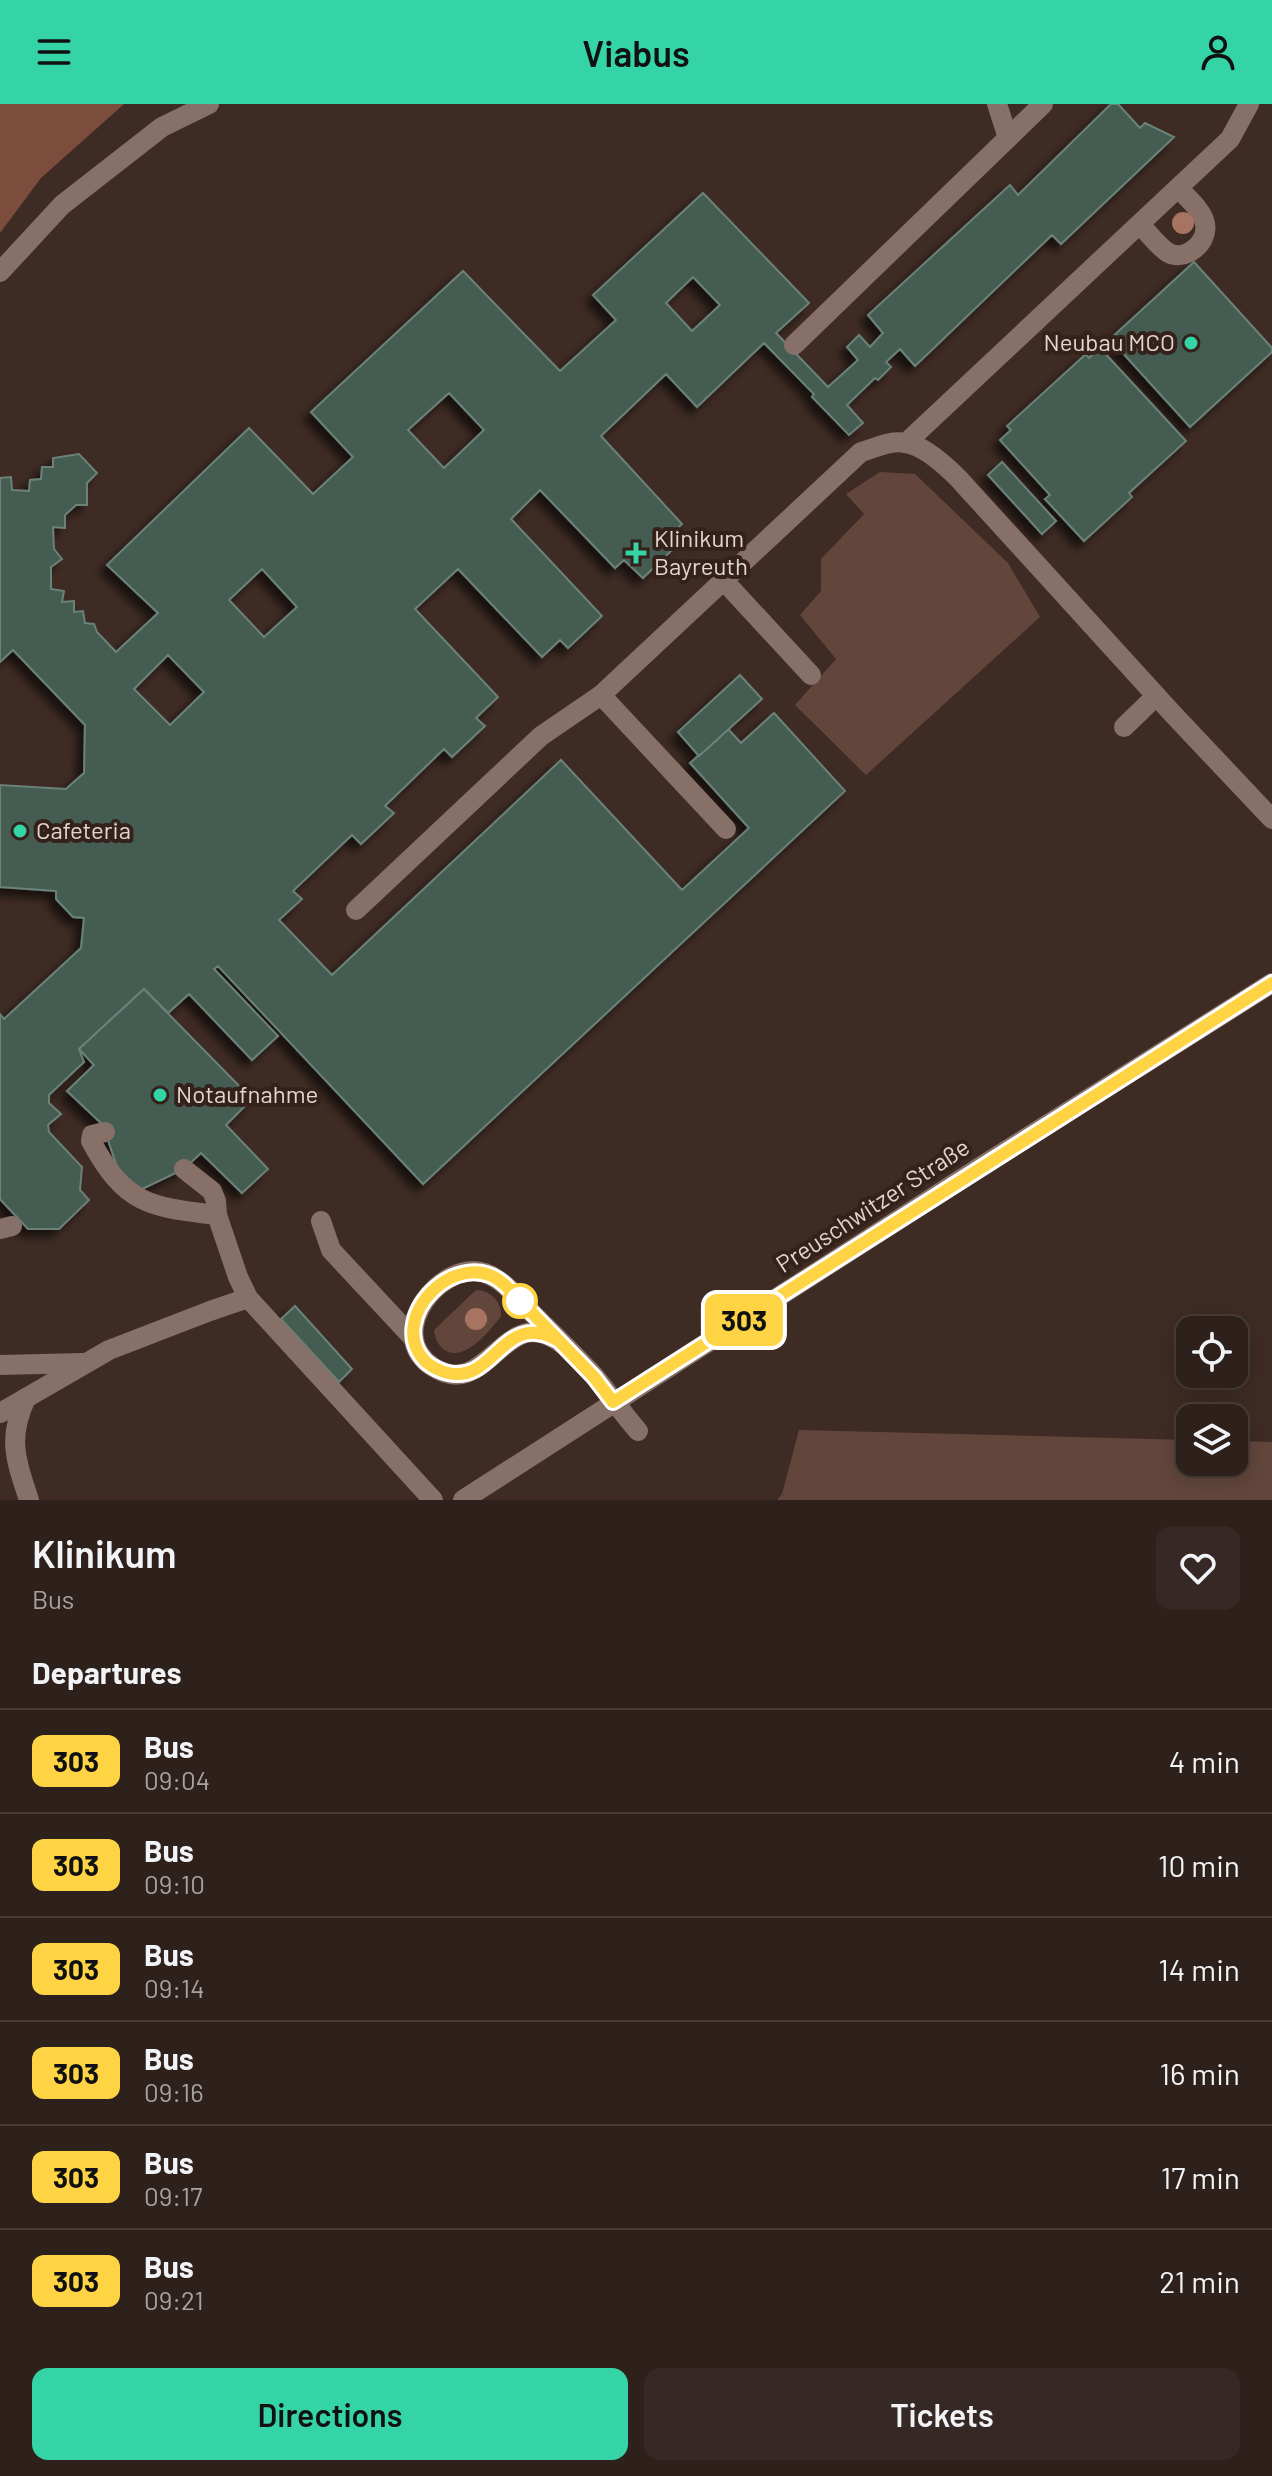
<!DOCTYPE html>
<html lang="en">
<head>
<meta charset="utf-8">
<style>
  body { margin:0; font-family:Barlow,sans-serif; background:#362824; color:#f1f3f6; height:100vh; display:flex; flex-direction:column; font-size:30px; white-space:nowrap }
  * { box-sizing:border-box; margin:0 }
  p { font-size:26px; color:#a7a3a3 }
  .icon { flex:none; width:44px; height:44px; fill:none; stroke:currentColor; stroke-width:2; stroke-linecap:round; stroke-linejoin:round }
  .map { position:relative; height:1396px; overflow:hidden }
  .side { display:flex; flex-direction:column; background:#2e201b; flex:1 }
  .side>* { flex:none }
  .badge { padding:0 16px; border-radius:12px; font-size:28px; line-height:52px }
  .buttons { position:absolute; left:1176px; top:1212px; display:grid; gap:16px }
  .buttons a { display:grid; place-items:center; width:72px; height:72px; border-radius:16px; background:#2e201b; box-shadow:0 4px 20px #0003,0 0 0 2px #493e3a; font-size:40px }
  .map>.badge { position:absolute; translate:-50% -50%; box-shadow:0 0 0 4px #fff }
  h2 { padding:0 32px; font-size:30px; line-height:72px }
  .round { display:grid; place-items:center; flex:none; width:84px; height:84px; border-radius:16px; background:#362824 }
  .overview { display:flex; align-items:center; justify-content:space-between; height:136px; padding:0 32px }
  h1 { font-size:38px; font-weight:600; line-height:60px }
  .action { display:flex; gap:16px; margin-top:auto; padding:16px 32px }
  .action a { flex:1; height:92px; border-radius:16px; background:#35d4a7; color:#111; font-size:32px; font-weight:600; line-height:92px; text-align:center }
  .action a+a { background:#362824; color:#f1f3f6 }
  ul { padding:0; list-style:none }
  li { display:flex; align-items:center; gap:24px; height:104px; padding:0 32px; border-top:2px solid #493e3a }
  li div { flex:1 }
  li b { display:block; font-size:30px }
  li em { font-style:normal }
  li .badge { min-width:88px; font-weight:700; text-align:center }
  header { display:flex; justify-content:space-between; align-items:center; height:104px; padding:0 32px; background:#35d4a7; color:#111; font-size:36px; font-weight:600 }
  .map>svg:first-child { display:block }
</style>
</head>
<body>
<header><svg class="icon" aria-label="menu" viewBox="0 0 24 24"><path d="M4 6h16M4 12h16M4 18h16"/></svg>Viabus<svg class="icon" aria-label="person" viewBox="0 0 24 24"><circle cx="12" cy="8" r="4"/><path d="M4 21q1-7 8-7t8 7"/></svg></header>
<div class="map">
<svg width="1272" height="1396" viewBox="0 0 1272 1396">
  <defs>
    <filter id="shadow"><feDropShadow dx="-7" dy="7" stdDeviation="4" flood-color="#0009"/></filter>
  </defs>
  <rect width="100%" height="100%" fill="#3e2b24"/>
  <g fill="#62463c">
    <polygon points="880,368 915,370 1008,459 1040,513 866,671 795,601 836,555 800,511 821,487 821,455 864,410 846,390"/>
    <path d="M476,1186C490,1186 502,1198 501,1212C489,1228 461,1263 441,1243C436,1237 435,1233 434,1226Z"/>
    <polygon points="799,1326 1190,1336 1190,1358 1234,1358 1234,1337 1272,1338 1272,1396 777,1396 782,1390"/>
  </g>
  <polygon fill="#7c4d3d" points="0,0 124,0 41,74 0,129"/>
  <g fill="#445b52" stroke="#6a8278" stroke-width="2" fill-rule="evenodd" filter="url(#shadow)">
    <path d="M1111,0H1118L1140,24L1145,19L1174,33L1061,140L1052,131L915,262L900,245L886,258L891,263L878,276L875,274L847,301L863,319L849,331L812,293L814,290L764,239L697,303L666,270L601,332L682,420L666,435L674,444L643,474L624,456L615,464L540,386L511,415L602,512L568,544L560,536L542,553L458,465L415,505L498,593L476,614L485,622L452,653L444,645L385,702L394,709L361,740L352,731L293,787L302,795L279,816L332,871L561,656L682,786L749,724L690,659L728,625L741,639L774,609L845,687L423,1080L218,862L214,865L278,932L252,956L189,890L168,909L144,885L79,945L84,958L49,991V999L61,1010L48,1021L49,1028L82,1063L80,1086L89,1096L59,1125H28L0,1095V910L4,915L81,844L84,814L73,813L56,795V787L0,783V681L66,685L84,669L85,621L13,546L0,558V374L11,373L12,386L29,387L30,376L41,375L42,363H53V354L79,350L97,369L87,379V401H76L65,411V424L53,423L54,445L62,455L51,463V485L64,487L62,498L74,497V508L83,507L85,519L94,520L97,528L116,548L158,509L107,461L249,324L313,390L353,353L311,308L463,167L560,267L616,216L593,191L703,89L809,199L776,229L828,283L858,256L847,243L859,231L870,243L883,229L868,211L1010,81L1018,91ZM693,173L720,201L692,227L666,199ZM449,289L484,326L444,364L408,326ZM262,465L297,503L264,533L229,496ZM168,551L204,588L170,621L134,585Z"/>
    <polygon points="1194,158 1272,244 1272,248 1190,323 1110,235"/>
    <polygon points="1100,244 1186,337 1129,389 1132,393 1084,437 1045,395 1050,391 1000,336 1011,326 1007,322 1086,250 1089,254"/>
    <polygon points="1002,358 1056,417 1042,430 988,371"/>
    <polygon points="740,571 762,595 699,652 678,628"/>
    <polygon points="144,885 252,995 226,1021 268,1065 242,1089 201,1049 184,1065 142,1085 120,1072 103,1021 67,987 94,961 79,945"/>
    <polygon points="295,1202 352,1265 339,1278 281,1215"/>
  </g>
  <g fill="none" stroke-linecap="round" stroke-linejoin="round">
    <g stroke="#877068" stroke-width="20">
      <polyline points="1008,34 1043,0"/>
      <path d="M1140,120C1148,129 1157,141 1167,148C1184,159 1209,139 1205,120C1203,106 1186,93 1178,84"/>
      <polyline points="0,168 62,101 162,23 209,0"/>
      <polyline points="794,241 1008,34 997,0"/>
      <polyline points="907,338 1230,35 1249,0"/>
      <polyline points="725,478 811,571"/>
      <path d="M601,591L861,348C875,344 891,336 905,339C923,341 946,362 958,374L1171,608L1272,715"/>
      <polyline points="1124,623 1156,592"/>
      <polyline points="356,806 541,632 601,591 726,725"/>
      <path d="M105,1028L92,1031L91,1037C125,1100 148,1103 217,1111"/>
      <polyline points="184,1065 212,1087 216,1097 217,1111 238,1173 248,1194 433,1396"/>
      <polyline points="321,1117 331,1146 414,1235"/>
      <polyline points="0,1125 12,1122"/>
      <path d="M562,1240C505,1194 488,1299 433,1263C382,1230 442,1154 485,1169C504,1176 518,1194 531,1208C553,1230 575,1251 596,1274C610,1291 623,1310 638,1327"/>
      <polyline points="0,1261 83,1259"/>
      <path d="M26,1294C7,1335 16,1356 29,1396"/>
      <polyline points="0,1309 109,1246 210,1207 248,1194"/>
      <polyline points="463,1396 977,1065 1272,879"/>
    </g>
  </g>
  <g fill="#a77462">
    <circle cx="1183" cy="119" r="11"/>
    <circle cx="476" cy="1215" r="11"/>
  </g>
  <g fill="none" stroke-linecap="round" stroke-linejoin="round">
    <defs>
      <path id="line" d="M557,1236C503,1206 495,1280 448,1269C440,1267 432,1263 426,1258C383,1215 459,1138 505,1181L594,1273L613,1298L1272,879"/>
    </defs>
    <use href="#line" stroke="#fff" stroke-width="18"/>
    <use href="#line" stroke="#ffd444" stroke-width="12"/>
  </g>
  <g fill="#35d4a7" stroke="#34211a" stroke-width="3">
    <circle cx="1191" cy="239" r="8"/>
    <path d="M632 437h8v8h8v8h-8v8h-8v-8h-8v-8h8z"/>
    <circle cx="20" cy="727" r="8"/>
    <circle cx="160" cy="991" r="8"/>
  </g>
  <circle fill="#fff" stroke="#ffd444" stroke-width="4" cx="520" cy="1197" r="16"/>
  <g text-anchor="middle" stroke-width="8" stroke-linejoin="round" paint-order="stroke">
    <g font-size="24" fill="#e2d5d0" stroke="#34211a" text-anchor="start">
      <text x="1175" y="247" text-anchor="end">Neubau MCO</text>
      <text x="654" y="443">Klinikum<tspan x="654" dy="28">Bayreuth</tspan></text>
      <text x="36" y="735">Cafeteria</text>
      <text x="176" y="999">Notaufnahme</text>
    </g>
    <g font-size="24" fill="#e2d5d0" stroke="#34211a">
      <text transform="translate(873 1102) rotate(-33)" y="8">Preuschwitzer Straße</text>
    </g>
  </g>
</svg>
<div class="buttons">
<a><svg class="icon" aria-label="locate" viewBox="0 0 24 24"><circle cx="12" cy="12" r="6"/><path d="M12 2v4M12 18v4M2 12h4M18 12h4"/></svg></a>
<a><svg class="icon" aria-label="layers" viewBox="0 0 24 24"><path d="M12 4l9 5-9 5-9-5zM3 14l9 5 9-5"/></svg></a>
</div>
<b class="badge" style="left:744px;top:1216px;background:#ffd444;color:#111">303</b>
</div>
<section class="side">
<div class="overview"><div><h1>Klinikum</h1><p>Bus</p></div><a class="round"><svg class="icon" aria-label="heart" viewBox="0 0 24 24"><path d="M12 20l-8-8c-3-5 5-10 8-4 3-6 11-1 8 4z"/></svg></a></div>
<h2>Departures</h2>
<ul>
<li><span class="badge" style="background:#ffd444;color:#111">303</span><div><b>Bus</b><p>09:04</p></div><em>4 min</em></li>
<li><span class="badge" style="background:#ffd444;color:#111">303</span><div><b>Bus</b><p>09:10</p></div><em>10 min</em></li>
<li><span class="badge" style="background:#ffd444;color:#111">303</span><div><b>Bus</b><p>09:14</p></div><em>14 min</em></li>
<li><span class="badge" style="background:#ffd444;color:#111">303</span><div><b>Bus</b><p>09:16</p></div><em>16 min</em></li>
<li><span class="badge" style="background:#ffd444;color:#111">303</span><div><b>Bus</b><p>09:17</p></div><em>17 min</em></li>
<li><span class="badge" style="background:#ffd444;color:#111">303</span><div><b>Bus</b><p>09:21</p></div><em>21 min</em></li>
</ul>
<div class="action"><a>Directions</a><a>Tickets</a></div>
</section>
</body>
</html>
